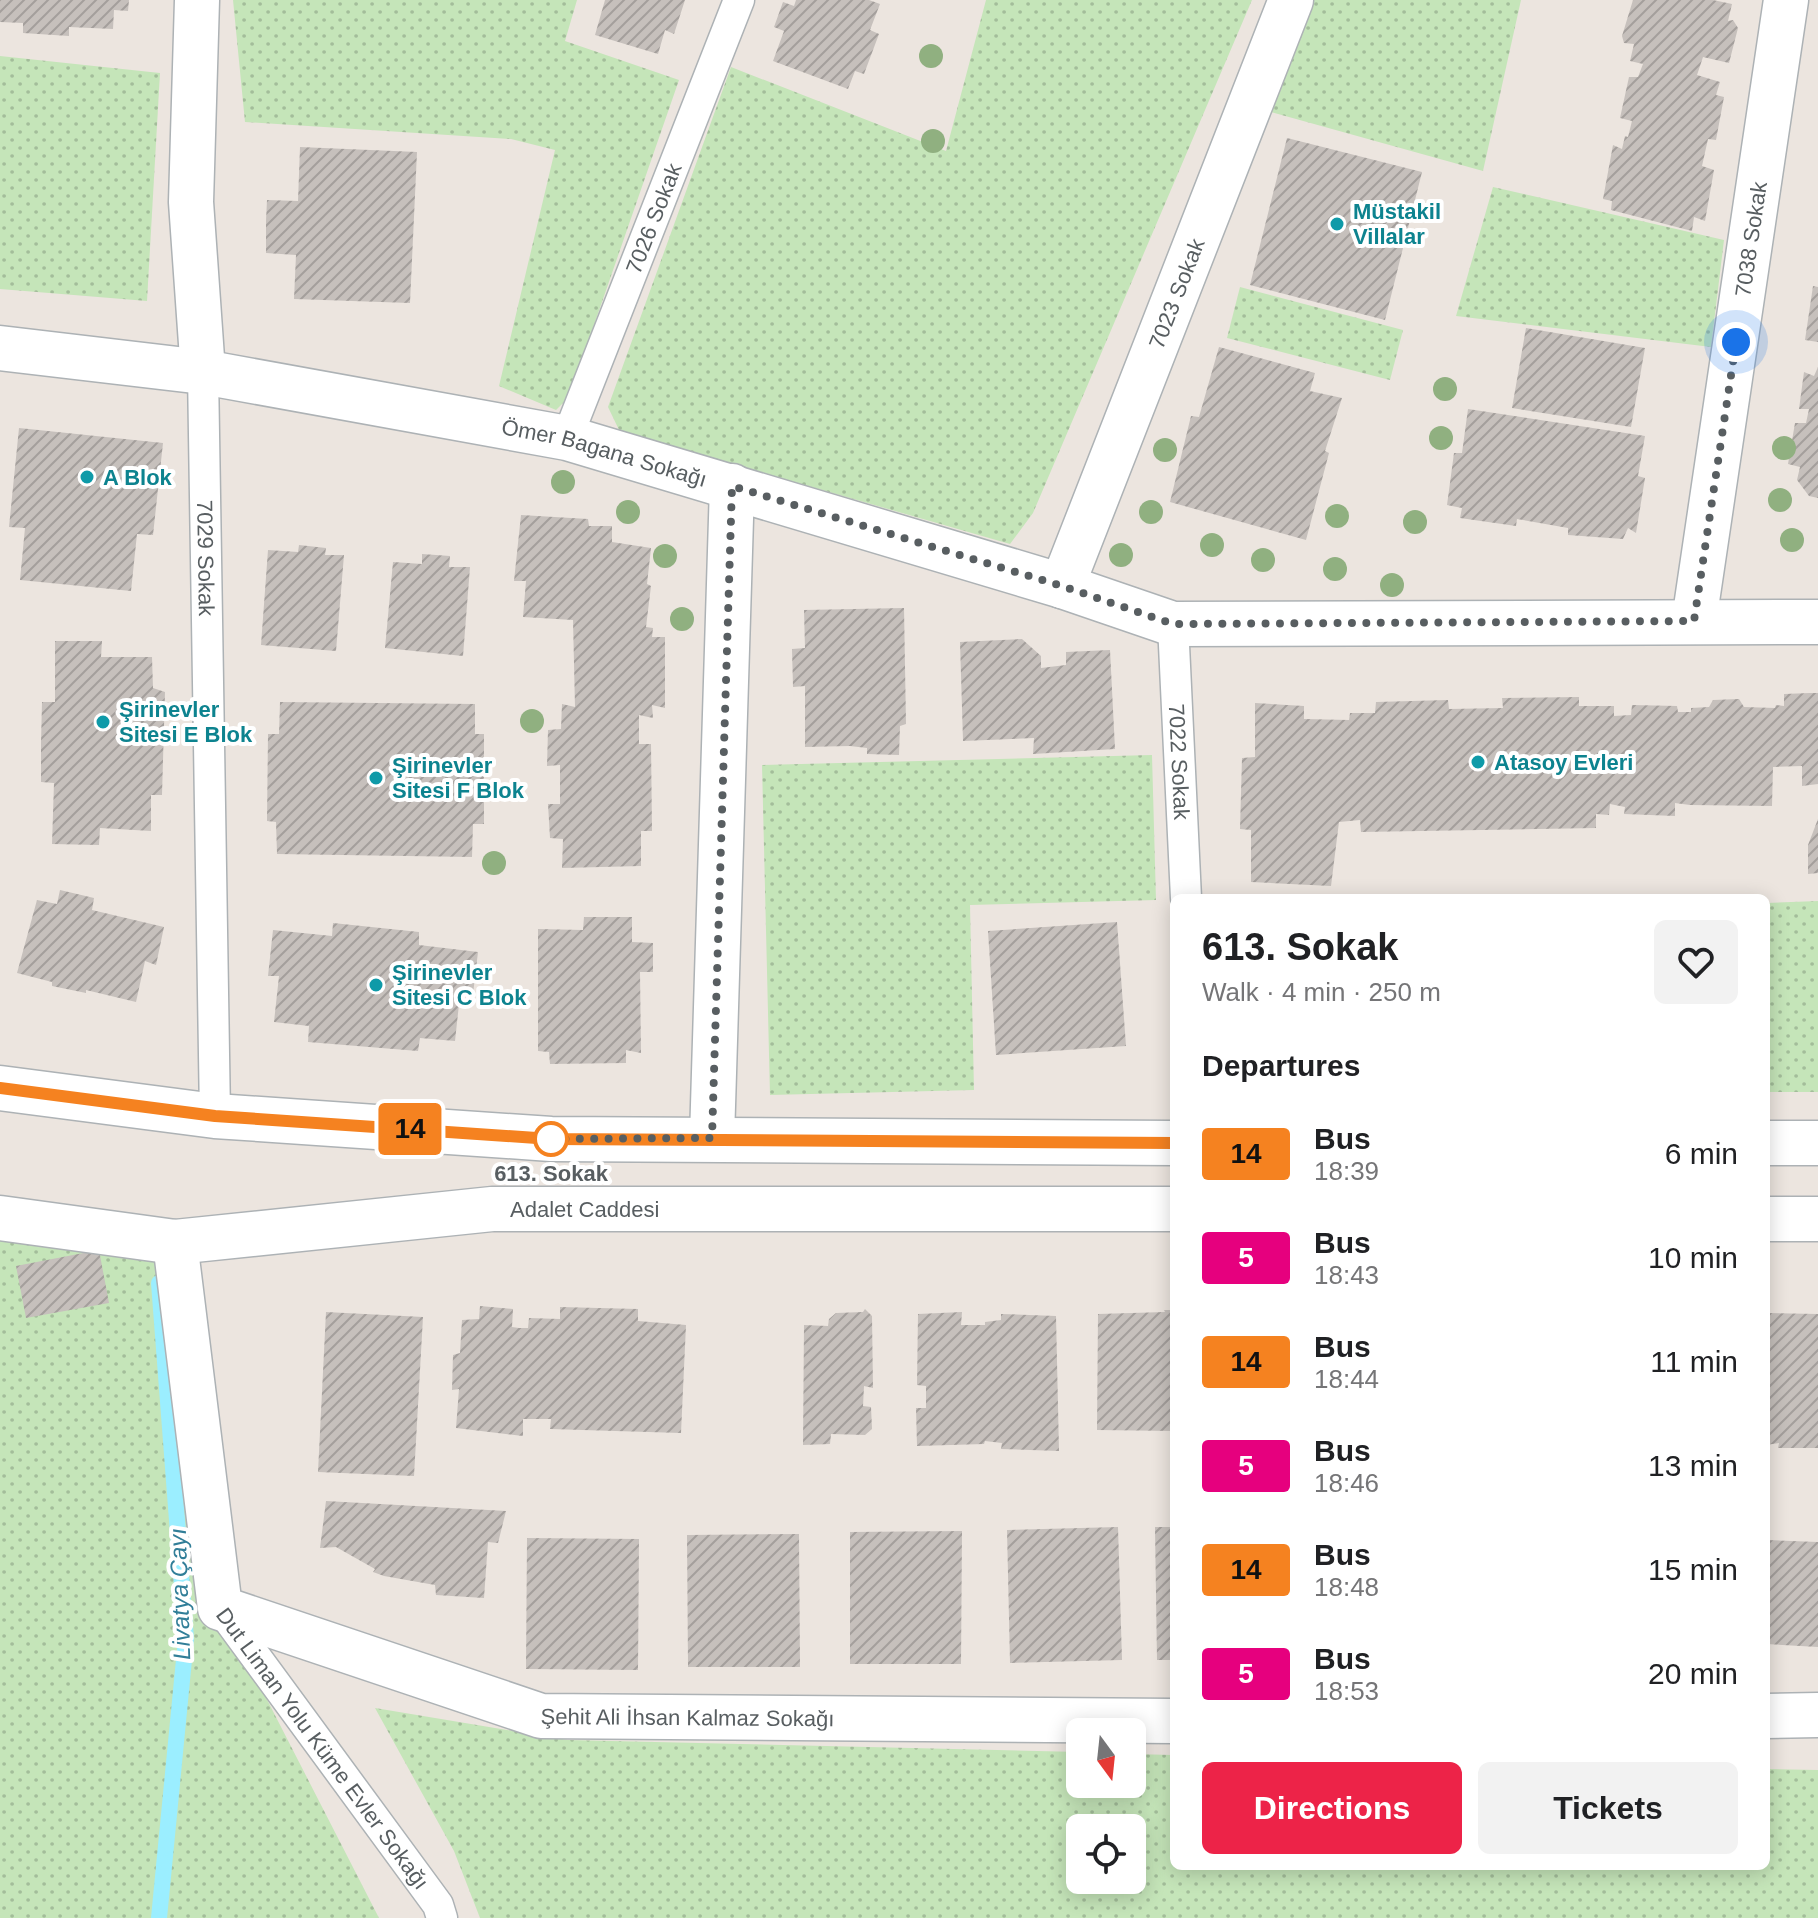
<!DOCTYPE html>
<html lang="en">
<head>
<meta charset="utf-8">
<style>
  body { margin:0; font-family:Arial,sans-serif; background:#f2f2f2; color:#202124; height:100vh; display:flex; flex-direction:column; font-size:30px; white-space:nowrap }
  * { box-sizing:border-box; margin:0 }
  p { font-size:26px; color:#757577 }
  .icon { flex:none; width:44px; height:44px; fill:none; stroke:currentColor; stroke-width:2; stroke-linecap:round; stroke-linejoin:round }
  .map { position:relative; flex:1; overflow:hidden }
  .panel { position:absolute; left:1170px; top:894px; width:600px; height:976px; display:flex; flex-direction:column; background:#fff; border-radius:12px; box-shadow:0 4px 20px #0003 }
  .panel>* { flex:none }
  .badge { padding:0 16px; border-radius:6px; font-size:28px; line-height:52px }
  .needle { width:52px; rotate:165deg }
  .tools { position:absolute; left:1066px; top:1718px; display:grid; gap:16px }
  .tools a { display:grid; place-items:center; width:80px; height:80px; border-radius:12px; background:#fff; box-shadow:0 4px 20px #0003; font-size:40px }
  .you { position:absolute; width:40px; height:40px; margin:-20px; border:6px solid #fff; border-radius:50%; background:#1a73e8; box-shadow:0 0 0 12px #1a73e833 }
  .map>.badge { position:absolute; translate:-50% -50%; box-shadow:0 0 0 4px #fff }
  h2 { padding:0 32px; font-size:30px; line-height:72px }
  .round { display:grid; place-items:center; flex:none; width:84px; height:84px; border-radius:12px; background:#f2f2f2 }
  .summary { display:flex; align-items:center; justify-content:space-between; height:136px; padding:0 32px }
  h1 { font-size:38px; font-weight:700; line-height:60px }
  .button { display:flex; gap:16px; margin-top:auto; padding:16px 32px }
  .button a { flex:1; height:92px; border-radius:12px; background:#ed2348; color:#fff; font-size:32px; font-weight:700; line-height:92px; text-align:center }
  .button a+a { background:#f2f2f2; color:#202124 }
  ul { padding:0; list-style:none }
  li { display:flex; align-items:center; gap:24px; height:104px; padding:0 32px }
  li div { flex:1 }
  li b { display:block; font-size:30px }
  li em { font-style:normal }
  li .badge { min-width:88px; font-weight:700; text-align:center }
  .map>svg:first-child { display:block }
</style>
</head>
<body>
<div class="map">
<svg width="1818" height="1918" viewBox="0 0 1818 1918">
  <defs>
    <pattern id="grass-dots" width="8" height="8" patternUnits="userSpaceOnUse" patternTransform="scale(2)"><rect width="8" height="8" fill="#c5e5b9"/><path d="M2 2h.1M6 6h.1" fill="none" stroke="#a3bd9a" stroke-width="1.8" stroke-linecap="round"/></pattern>
    <pattern id="building-hatch" width="6" height="6" patternUnits="userSpaceOnUse" patternTransform="scale(2)"><rect width="6" height="6" fill="#c6c0bc"/><path d="M-1 1l2-2M0 6l6-6M5 7l2-2" fill="none" stroke="#a49f9c"/></pattern>
  </defs>
  <rect width="100%" height="100%" fill="#ece5df"/>
  <g fill="url(#grass-dots)" fill-rule="evenodd">
    <polygon points="233,0 577,0 565,41 679,80 569,397 556,410 499,386 555,150 511,139 245,122"/>
    <polygon points="986,0 1252,0 1033,513 1010,544 620,432 608,407 731,67 946,151"/>
    <polygon points="1302,0 1521,0 1483,171 1260,109"/>
    <polygon points="0,56 160,73 147,301 0,289"/>
    <polygon points="1493,187 1724,240 1711,347 1456,316"/>
    <polygon points="1240,287 1403,330 1390,380 1227,338"/>
    <polygon points="1152,755 1156,900 970,905 974,1090 770,1095 762,765"/>
    <polygon points="1818,901 1818,1092 1766,1092 1766,903"/>
    <polygon points="0,1218 175,1242 220,1608 379,1918 0,1918"/>
    <path d="M375,1708L568,1740L1080,1752V1784H1132V1754L1174,1755V1866H1766V1769L1818,1770V1918H480L454,1851ZM1080,1828H1132V1880H1080Z"/>
  </g>
  <g fill="none" stroke-linecap="round" stroke-linejoin="round">
    <polyline stroke="#9beeff" stroke-width="16" points="159,1918 186,1639 159,1283"/>
  </g>
  <g fill="url(#building-hatch)">
    <polygon points="0,0 129,0 128,11 114,10 113,29 69,27 69,36 23,33 23,23 0,22"/>
    <polygon points="605,0 685,0 674,34 665,30 658,54 595,35"/>
    <polygon points="796,0 869,0 880,4 870,30 879,34 864,74 855,71 848,89 773,61 784,31 774,27 783,2 794,6"/>
    <polygon points="1633,0 1713,0 1732,4 1728,21 1733,20 1738,28 1729,63 1703,57 1697,75 1720,82 1716,95 1724,97 1716,140 1708,139 1702,166 1714,170 1705,221 1694,217 1692,231 1611,210 1612,201 1603,199 1613,145 1622,149 1625,136 1628,137 1632,121 1620,118 1629,77 1638,77 1643,64 1630,61 1634,44 1624,43 1622,36"/>
    <polygon points="1287,138 1422,172 1385,320 1250,285"/>
    <polygon points="300,147 417,152 410,303 294,299 296,255 266,253 266,221 267,200 298,201"/>
    <polygon points="1813,286 1818,287 1818,342 1805,340"/>
    <polygon points="1526,328 1645,348 1631,427 1512,408"/>
    <polygon points="1219,347 1315,373 1310,391 1342,398 1325,451 1329,453 1306,540 1170,502 1191,416 1199,417"/>
    <polygon points="1818,367 1818,498 1809,496 1797,480 1800,467 1788,464 1795,423 1806,423 1809,409 1799,409 1804,372 1814,376"/>
    <polygon points="1468,409 1645,436 1638,476 1645,478 1636,533 1628,528 1623,539 1568,535 1568,528 1517,519 1516,526 1460,518 1462,508 1447,505 1454,453 1462,453"/>
    <polygon points="19,428 163,443 153,535 137,534 131,591 20,580 25,528 9,527"/>
    <polygon points="521,515 588,519 589,526 612,526 612,542 651,548 647,584 651,586 646,627 653,628 652,637 665,637 665,708 652,705 653,718 639,715 639,744 651,744 652,831 641,831 641,866 562,868 563,839 550,838 548,804 560,804 560,765 547,766 548,730 561,729 562,704 575,707 573,620 523,617 526,581 514,581"/>
    <polygon points="299,545 326,548 325,555 344,555 336,651 261,645 268,550 298,552"/>
    <polygon points="422,554 450,556 449,567 470,567 463,656 385,648 393,562 422,564"/>
    <polygon points="904,608 906,724 900,726 899,755 867,754 867,748 850,746 805,747 805,686 793,687 792,649 805,648 804,610"/>
    <polygon points="1022,639 1041,656 1041,668 1066,665 1066,652 1110,650 1115,749 1033,754 1034,738 963,741 960,642"/>
    <polygon points="55,641 102,641 101,657 152,657 153,688 165,692 162,795 151,795 151,831 100,828 99,845 52,844 54,783 41,782 41,743 42,702 55,702"/>
    <polygon points="1810,693 1818,693 1818,784 1802,786 1802,766 1773,767 1772,806 1690,805 1675,803 1675,816 1624,814 1625,807 1610,804 1609,815 1596,814 1596,828 1361,832 1360,820 1339,822 1331,886 1251,882 1251,830 1240,829 1242,758 1255,757 1255,703 1304,706 1304,719 1349,720 1350,713 1375,713 1376,702 1448,700 1449,709 1503,708 1502,698 1579,697 1579,706 1614,706 1614,716 1631,715 1632,705 1677,706 1678,712 1691,712 1691,708 1709,707 1713,700 1739,699 1744,707 1775,708 1776,705 1784,706 1784,694"/>
    <polygon points="280,702 475,704 475,734 484,734 484,824 473,824 472,857 277,854 276,822 267,821 268,734 279,734"/>
    <polygon points="1818,819 1818,873 1808,874 1808,845"/>
    <polygon points="60,890 94,898 92,910 164,927 156,965 145,961 136,1002 86,990 86,993 52,986 52,982 17,973 37,900 57,904"/>
    <polygon points="584,917 632,917 632,942 653,943 653,972 640,972 641,1053 626,1050 626,1063 550,1064 549,1052 538,1051 538,929 583,930"/>
    <polygon points="1117,922 1126,1046 996,1055 988,931"/>
    <polygon points="333,923 419,932 419,945 478,952 473,994 460,995 455,1041 420,1038 418,1051 308,1042 309,1026 274,1022 279,976 268,976 273,930 332,936"/>
    <polygon points="99,1250 109,1303 26,1318 16,1266"/>
    <polygon points="480,1306 513,1309 512,1327 519,1328 528,1328 529,1318 560,1319 560,1307 638,1309 638,1321 686,1325 681,1433 550,1429 551,1419 523,1419 523,1436 456,1428 459,1389 452,1390 453,1355 460,1353 462,1320 479,1319"/>
    <polygon points="865,1309 872,1316 873,1388 864,1386 863,1406 871,1407 872,1429 865,1435 831,1434 830,1444 803,1445 804,1325 828,1326 829,1319 836,1313 863,1312"/>
    <polygon points="1164,1310 1174,1310 1174,1431 1097,1430 1098,1314 1165,1312"/>
    <polygon points="326,1312 423,1317 414,1476 318,1472"/>
    <polygon points="962,1312 961,1325 985,1325 985,1322 1001,1320 1001,1314 1056,1316 1059,1451 1001,1449 1002,1443 985,1441 984,1444 917,1446 916,1408 926,1408 926,1386 917,1385 918,1314"/>
    <polygon points="1766,1313 1818,1314 1818,1448 1778,1448 1779,1443 1766,1445"/>
    <polygon points="326,1501 506,1511 498,1543 488,1542 484,1598 436,1595 435,1585 384,1576 373,1572 375,1569 336,1547 320,1548"/>
    <polygon points="1118,1527 1122,1660 1010,1663 1007,1530"/>
    <polygon points="1155,1527 1174,1527 1174,1660 1157,1660"/>
    <polygon points="962,1531 961,1664 850,1664 850,1532"/>
    <polygon points="799,1534 800,1667 688,1667 687,1535"/>
    <polygon points="527,1538 639,1539 638,1670 526,1669"/>
    <polygon points="1766,1540 1818,1542 1818,1647 1766,1644"/>
  </g>
  <g fill="none" stroke-linecap="round" stroke-linejoin="round">
    <defs>
      <g id="service">
        <path id="s1" d="M203,372L215,1116"/>
        <path id="s2" d="M567,438L739,0"/>
        <path id="s3" d="M1173,624L1186,898"/>
        <path id="s4" d="M220,1608L438,1905L442,1918"/>
      </g>
      <g id="minor">
        <polyline points="197,0 191,202 203,372"/>
        <path id="s5" d="M0,348L203,372L567,438L1062,586L1173,624L1818,622"/>
        <path id="s6" d="M1062,586L1291,0"/>
        <path id="s7" d="M1694,621L1786,0"/>
        <polyline points="712,1138 732,486"/>
        <path id="s8" d="M175,1242L220,1608L541,1716L1174,1721"/>
        <polyline points="1766,1716 1818,1715"/>
      </g>
      <g id="tertiary">
        <polyline points="0,1088 215,1116 551,1139 1174,1143"/>
        <polyline points="1766,1143 1818,1143"/>
        <path id="s9" d="M0,1218L175,1242L492,1209H1174"/>
        <polyline points="1766,1219 1818,1219"/>
      </g>
    </defs>
    <use href="#service" stroke="#adb2b5" stroke-width="33"/>
    <use href="#minor" stroke="#adb2b5" stroke-width="47"/>
    <use href="#tertiary" stroke="#adb2b5" stroke-width="47"/>
    <use href="#service" stroke="#fff" stroke-width="30"/>
    <use href="#minor" stroke="#fff" stroke-width="44"/>
    <use href="#tertiary" stroke="#fff" stroke-width="44"/>
  </g>
  <g fill="#90b080">
    <circle cx="931" cy="56" r="12"/>
    <circle cx="933" cy="141" r="12"/>
    <circle cx="1445" cy="389" r="12"/>
    <circle cx="1441" cy="438" r="12"/>
    <circle cx="1784" cy="448" r="12"/>
    <circle cx="1165" cy="450" r="12"/>
    <circle cx="563" cy="482" r="12"/>
    <circle cx="1780" cy="500" r="12"/>
    <circle cx="628" cy="512" r="12"/>
    <circle cx="1151" cy="512" r="12"/>
    <circle cx="1337" cy="516" r="12"/>
    <circle cx="1415" cy="522" r="12"/>
    <circle cx="1792" cy="540" r="12"/>
    <circle cx="1212" cy="545" r="12"/>
    <circle cx="1121" cy="555" r="12"/>
    <circle cx="665" cy="556" r="12"/>
    <circle cx="1263" cy="560" r="12"/>
    <circle cx="1335" cy="569" r="12"/>
    <circle cx="1392" cy="585" r="12"/>
    <circle cx="682" cy="619" r="12"/>
    <circle cx="532" cy="721" r="12"/>
    <circle cx="494" cy="863" r="12"/>
  </g>
  <g fill="none" stroke-linecap="round" stroke-linejoin="round">
    <defs>
      <polyline id="line" points="0,1088 215,1116 551,1139 1174,1143"/>
    </defs>
    <use href="#line" stroke="#fff" stroke-width="18"/>
    <use href="#line" stroke="#f58220" stroke-width="12"/>
    <polyline stroke="#585e61" stroke-width="8" stroke-dasharray="0 14.4" points="551,1139 712,1138 732,486 1062,586 1173,624 1694,621 1736,342"/>
  </g>
  <g fill="#0f9aa8" stroke="#fff" stroke-width="3">
    <circle cx="1337" cy="224" r="8"/>
    <circle cx="87" cy="477" r="8"/>
    <circle cx="103" cy="722" r="8"/>
    <circle cx="1478" cy="762" r="8"/>
    <circle cx="376" cy="778" r="8"/>
    <circle cx="376" cy="985" r="8"/>
  </g>
  <circle fill="#fff" stroke="#f58220" stroke-width="4" cx="551" cy="1139" r="16"/>
  <g text-anchor="middle" stroke-width="8" stroke-linejoin="round" paint-order="stroke">
    <g font-size="22" font-weight="bold" fill="#0d838f" stroke="#fff" text-anchor="start">
      <text x="1353" y="219">Müstakil<tspan x="1353" dy="25">Villalar</tspan></text>
      <text x="103" y="485">A Blok</text>
      <text x="119" y="717">Şirinevler<tspan x="119" dy="25">Sitesi E Blok</tspan></text>
      <text x="1494" y="770">Atasoy Evleri</text>
      <text x="392" y="773">Şirinevler<tspan x="392" dy="25">Sitesi F Blok</tspan></text>
      <text x="392" y="980">Şirinevler<tspan x="392" dy="25">Sitesi C Blok</tspan></text>
    </g>
    <g font-size="22" fill="#585e61" stroke="#fff">
      <text dy="8" stroke="none"><textPath href="#s2" startOffset="236">7026 Sokak</textPath></text>
      <text dy="8" stroke="none"><textPath href="#s7" startOffset="386">7038 Sokak</textPath></text>
      <text dy="8" stroke="none"><textPath href="#s6" startOffset="314">7023 Sokak</textPath></text>
      <text dy="8" stroke="none"><textPath href="#s5" startOffset="614">Ömer Bagana Sokağı</textPath></text>
      <text dy="8" stroke="none"><textPath href="#s1" startOffset="186">7029 Sokak</textPath></text>
      <text dy="8" stroke="none"><textPath href="#s3" startOffset="138">7022 Sokak</textPath></text>
      <text dy="8" stroke="none"><textPath href="#s9" startOffset="588">Adalet Caddesi</textPath></text>
      <text dy="8" stroke="none"><textPath href="#s8" startOffset="854">Şehit Ali İhsan Kalmaz Sokağı</textPath></text>
      <text dy="8" stroke="none"><textPath href="#s4" startOffset="174">Dut Liman Yolu Küme Evler Sokağı</textPath></text>
    </g>
    <g font-size="22" font-weight="bold" fill="#585e61" stroke="#fff">
      <text x="551" y="1181">613. Sokak</text>
    </g>
    <g font-size="24" font-style="italic" fill="#317e98" stroke="#fff">
      <text transform="translate(180 1594) rotate(-92)" y="8">Livatya Çayı</text>
    </g>
  </g>
</svg>
<div class="tools">
<a><svg class="needle" viewBox="-14 -14 28 28"><path d="M0-13l5 13h-10z" fill="#e53935"/><path d="M0 13l5-13h-10z" fill="#757577"/></svg></a>
<a><svg class="icon" aria-label="locate" viewBox="0 0 24 24"><circle cx="12" cy="12" r="6"/><path d="M12 2v4M12 18v4M2 12h4M18 12h4"/></svg></a>
</div>
<div class="you" style="left:1736px;top:342px"></div>
<b class="badge" style="left:410px;top:1129px;background:#f58220;color:#111">14</b>
<section class="panel">
<div class="summary"><div><h1>613. Sokak</h1><p>Walk · 4 min · 250 m</p></div><a class="round"><svg class="icon" aria-label="heart" viewBox="0 0 24 24"><path d="M12 20l-8-8c-3-5 5-10 8-4 3-6 11-1 8 4z"/></svg></a></div>
<h2>Departures</h2>
<ul>
<li><span class="badge" style="background:#f58220;color:#111">14</span><div><b>Bus</b><p>18:39</p></div><em>6 min</em></li>
<li><span class="badge" style="background:#e6007e;color:#fff">5</span><div><b>Bus</b><p>18:43</p></div><em>10 min</em></li>
<li><span class="badge" style="background:#f58220;color:#111">14</span><div><b>Bus</b><p>18:44</p></div><em>11 min</em></li>
<li><span class="badge" style="background:#e6007e;color:#fff">5</span><div><b>Bus</b><p>18:46</p></div><em>13 min</em></li>
<li><span class="badge" style="background:#f58220;color:#111">14</span><div><b>Bus</b><p>18:48</p></div><em>15 min</em></li>
<li><span class="badge" style="background:#e6007e;color:#fff">5</span><div><b>Bus</b><p>18:53</p></div><em>20 min</em></li>
</ul>
<div class="button"><a>Directions</a><a>Tickets</a></div>
</section>
</div>
</body>
</html>
